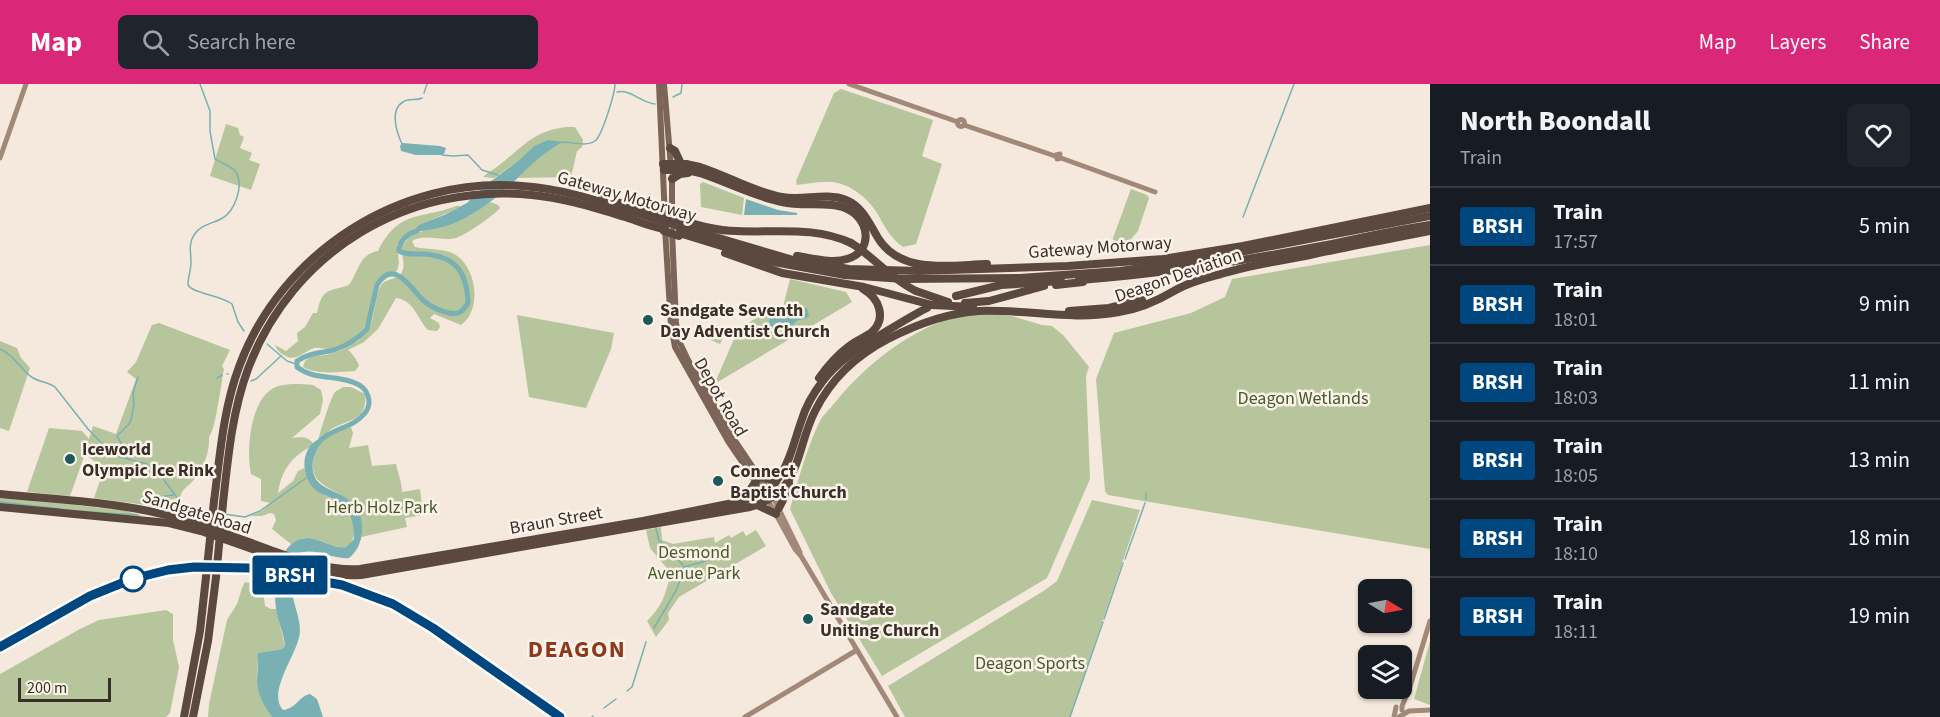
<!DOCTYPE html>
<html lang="en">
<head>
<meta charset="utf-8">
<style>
  body { margin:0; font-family:"Source Sans 3",sans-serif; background:#20242c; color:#f1f3f6; height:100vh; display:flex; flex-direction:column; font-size:22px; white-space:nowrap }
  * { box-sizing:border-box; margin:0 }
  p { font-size:20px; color:#9ea1a6 }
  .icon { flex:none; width:33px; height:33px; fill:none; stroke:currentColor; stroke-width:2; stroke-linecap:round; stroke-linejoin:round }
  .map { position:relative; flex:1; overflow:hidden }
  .details { display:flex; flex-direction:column; background:#171b24; width:510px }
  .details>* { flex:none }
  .badge { padding:0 12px; border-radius:4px; font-size:21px; line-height:39px }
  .needle { width:39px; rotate:100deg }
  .tools { position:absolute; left:1358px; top:495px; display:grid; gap:12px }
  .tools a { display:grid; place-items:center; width:54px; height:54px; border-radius:9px; background:#171b24; box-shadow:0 2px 4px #0004; font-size:30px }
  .scale { position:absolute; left:18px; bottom:15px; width:93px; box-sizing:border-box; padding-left:6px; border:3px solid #392e28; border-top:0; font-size:16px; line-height:21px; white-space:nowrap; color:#392e28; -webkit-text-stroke:4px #fbf3e9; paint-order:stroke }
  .map>.badge { position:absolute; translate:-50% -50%; box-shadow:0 0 0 3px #fff }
  .round { display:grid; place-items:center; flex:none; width:63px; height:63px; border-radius:9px; background:#20242c }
  .overview { display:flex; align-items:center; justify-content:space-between; height:102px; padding:0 30px }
  h1 { font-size:28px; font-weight:800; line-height:45px }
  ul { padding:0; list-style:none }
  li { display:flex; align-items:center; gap:18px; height:78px; padding:0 30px; border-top:2px solid #363941 }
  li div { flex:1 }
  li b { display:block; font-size:22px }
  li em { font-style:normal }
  li .badge { min-width:66px; font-weight:700; text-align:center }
  header { display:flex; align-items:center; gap:36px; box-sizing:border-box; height:84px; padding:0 30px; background:#db2777; color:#fff }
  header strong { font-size:28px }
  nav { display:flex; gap:33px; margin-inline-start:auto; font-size:21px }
  .search { width:420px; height:54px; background:#20242c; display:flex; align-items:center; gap:15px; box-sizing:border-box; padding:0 21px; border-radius:9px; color:#9ea1a6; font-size:22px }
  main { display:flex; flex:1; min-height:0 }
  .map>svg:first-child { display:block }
</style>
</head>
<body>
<header>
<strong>Map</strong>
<div class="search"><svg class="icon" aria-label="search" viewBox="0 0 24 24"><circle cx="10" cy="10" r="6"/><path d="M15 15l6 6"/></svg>Search here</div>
<nav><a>Map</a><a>Layers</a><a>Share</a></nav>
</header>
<main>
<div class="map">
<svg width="1430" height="633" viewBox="0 0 1430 633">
  <rect width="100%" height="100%" fill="#f4e9dc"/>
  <g fill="#b6c59b">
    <path d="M841,5L933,36L922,72L942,80L916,160L903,163C890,154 885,143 877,129C868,114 849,99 831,98C820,97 808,100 797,101L796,97L834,9Z"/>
    <polygon points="226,40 238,44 240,51 244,53 240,64 252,69 249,76 260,80 251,106 210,92"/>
    <path d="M566,43H575L583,56L582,63L577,67L571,93L518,94L539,72L551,63L534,62L518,77L494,94L483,93C488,88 493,86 498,82C523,63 533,47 566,43Z"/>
    <polygon points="703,98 744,114 742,131 701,123 700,100"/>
    <polygon points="1131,105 1147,111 1149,114 1138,147 1131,155 1128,169 1114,168 1113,154"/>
    <path d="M490,118L498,121L500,124C493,132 467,150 456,154C442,158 426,149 412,157L415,163C428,166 445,164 456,171C477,185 482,226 461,241L434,230L430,234L439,239L440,243L437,247L428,246C417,234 414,216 396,214L378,245L364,258L348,266C352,269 358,277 359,282L355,287C339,288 317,291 303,283L305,277C312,272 318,272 326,271C340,268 362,258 369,245C375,233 375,209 382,200C384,197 390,196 394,194C409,190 402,173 401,163L411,151L470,132Z"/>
    <path d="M456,122H461C439,134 413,140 397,161L399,179L397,187C388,192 381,191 375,201L367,239C362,251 341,265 328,265C323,265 319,263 314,264C303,268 295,279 284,271C279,268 277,266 275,261L286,267L298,257L297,249L305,243L313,229H317C322,204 328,208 349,201C359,187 359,170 378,167C399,125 420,136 456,122Z"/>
    <polygon points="1430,161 1430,465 1108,411 1105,407 1096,295 1114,249 1191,229 1225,213 1232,195"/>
    <polygon points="790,195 846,208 852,218 711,302 709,299 717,294 734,255 740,251 751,237 772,226 782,227"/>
    <path d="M990,230L1012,232L1042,241L1052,242L1064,252L1089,283L1086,292L1090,395L1047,494L882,592L831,509L790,425C798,397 806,366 819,339C822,332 828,327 833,321C861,286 898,255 940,238C956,232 973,231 990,230Z"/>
    <polygon points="517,231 614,249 611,265 586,324 529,313"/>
    <path d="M159,239L230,266L222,282L224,285C221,300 216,344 209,353C210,369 203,386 192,398C186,404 182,405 180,413L153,422L94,414L104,385L85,370L70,412L27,408L49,344L82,347L89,355L93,342L116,350L136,295L127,288L136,278L152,241Z"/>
    <polygon points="713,240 727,246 720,260 706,254"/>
    <polygon points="0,257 17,264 21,274 30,284 9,347 0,344"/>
    <path d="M300,300L313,301L321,306L323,316L320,330L292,354C301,353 307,352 313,359C309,365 307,364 302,368C288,377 280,392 278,409L293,397L298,387L304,384C307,393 310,402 319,408C326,413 337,415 344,421C355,432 360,454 346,463C332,465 319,452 304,454C300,455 295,458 291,460L272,445L276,436L274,430L270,429L262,432H251L262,427L271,419L261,417V395L251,390C246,368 250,318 272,305C280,300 291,300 300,300Z"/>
    <path d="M343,303H351L365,310C369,343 336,334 326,351L351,343L353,349L349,364L368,361L372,382L396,380C398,390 402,398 402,408L420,405L423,431L405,434L407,443L361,453C369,390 283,421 324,353L318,356C320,349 331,312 335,308C337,306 341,305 343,303Z"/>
    <polygon points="0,413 122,426 144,432 0,421"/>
    <polygon points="1092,416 1140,426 1070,633 905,633 888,602 1045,506 1057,497"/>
    <path d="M661,443L662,456L673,460L714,453L715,459L729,451L731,454L743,447L746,452L756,446L766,462L679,513L668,529L669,536L656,553L647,537C664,520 665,510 671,489L650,464L646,446Z"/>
    <path d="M245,498L260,501L263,505L265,522L271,525H276L285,562L282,565L260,569L257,572C259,583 256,587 257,597C257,605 267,626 272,633H208L209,620L227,536L237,520L242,504Z"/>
    <polygon points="166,526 173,530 173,556 179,583 170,629 166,633 0,633 0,590 80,545 99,536"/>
    <polygon points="1430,557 1430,621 1414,615"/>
  </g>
  <g fill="#79b0b3">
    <path d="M548,56L563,58C547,66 536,76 523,89C488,122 462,145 412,148L419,141L444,131L467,119L483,103L518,77L534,62Z"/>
    <polygon points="402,59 440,62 446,64 444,70 441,71 416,71 401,67 400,62"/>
    <polygon points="746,115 778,126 797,129 797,131 744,131"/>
    <polygon points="793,223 807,224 809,232 805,235 798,236 791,242 768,247 770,234 775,230 785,230"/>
    <path d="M325,352C318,364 309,377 314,391C321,413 365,404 362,449C361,458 357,468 349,474C331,476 313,461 295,471C292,483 290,495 292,507C294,526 304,539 298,557C292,577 268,610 283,626C296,625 299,612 310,610L317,615L323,633H272C265,624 257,609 257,597C257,587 259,582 257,572L259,569L282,565L285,562C284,549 278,538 276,525C273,503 276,457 306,454C320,453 332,465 346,463L354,455C354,444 353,434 346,424C339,415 327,413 318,408C303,398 299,372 313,359C316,356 321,354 325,352Z"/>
  </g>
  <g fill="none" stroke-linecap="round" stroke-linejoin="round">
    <g stroke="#79b0b3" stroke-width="1.5">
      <path d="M200,0L210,27V47L215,75C221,79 231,82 235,87C245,100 235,128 221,135C211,140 200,141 194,151C188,160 191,169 191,178C191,186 188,193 188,201C194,210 220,211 232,220L238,238L244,247"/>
      <path d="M617,8C631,5 641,19 655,20"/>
      <polyline points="424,9 427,0"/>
      <polyline points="673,13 681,9 682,0"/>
      <path d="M562,58C571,58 587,63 595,57C602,52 615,9 615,0"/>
      <path d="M402,60C397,49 389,26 403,18C408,14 416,17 422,14"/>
      <polyline points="442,71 453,72 468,71 482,86 498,91"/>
      <polyline points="1243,133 1294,0"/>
      <polyline points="267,260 287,277 296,280"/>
      <path d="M0,265C16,272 21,287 33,294C40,298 48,298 55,303L88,345L113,371L147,380L161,392L178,415"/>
      <polyline points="227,290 228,290"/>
      <polyline points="217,294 222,291"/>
      <polyline points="251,297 256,295 281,272"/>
      <polyline points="130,374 117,352 129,340 131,336 134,320 133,309 138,293"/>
      <polyline points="1146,415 1146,409"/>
      <polyline points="0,418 61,425"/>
      <polyline points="152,418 159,413 173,411"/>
      <polyline points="182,424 210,429"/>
      <polyline points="75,427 138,431"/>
      <polyline points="224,430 245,433 260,427 306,394"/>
      <polyline points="656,444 659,457 670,465 684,483"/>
      <polyline points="1125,475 1145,419"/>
      <polyline points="1104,535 1123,479"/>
      <path d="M654,544L677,505L684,483C697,478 707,481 717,467"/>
      <polyline points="627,607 632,603 646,558"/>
      <polyline points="604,624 616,615"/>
      <polyline points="592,633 593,632"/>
      <polyline points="1070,633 1103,538"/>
    </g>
    <path stroke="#79b0b3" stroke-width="5" d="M320,357C332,344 353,344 364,330C369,325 370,319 368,312C363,293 330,295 314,291C307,289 302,287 297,283V277C308,269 322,269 334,266C346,262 358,255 367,245L377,201C394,173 411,205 424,217C431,223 440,227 449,229C459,231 462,228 468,219C467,187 455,172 423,170C415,170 406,171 399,167C399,157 408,149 417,147"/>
    <g stroke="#a18878" stroke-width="5">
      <polyline points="849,0 958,38"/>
      <circle cx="961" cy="39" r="3.5"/>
      <polyline points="964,41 1055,72"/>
      <polyline points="1060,70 1056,71 1057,75 1061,74 1155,108"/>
      <polyline points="0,74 26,0"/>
      <polyline points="773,413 800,468"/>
      <polyline points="768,416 795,465 801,472 897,633"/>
      <polyline points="1402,626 1402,622 1409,606 1430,537"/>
      <polyline points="745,633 857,566"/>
      <polyline points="1394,633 1396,623"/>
      <polyline points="1399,633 1409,627 1430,626"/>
    </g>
    <g stroke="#7c6558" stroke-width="6">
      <polyline points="659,0 665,134"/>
      <polyline points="664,0 671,83"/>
      <polyline points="672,93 672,137"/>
      <polyline points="665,144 671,242 675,263 728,357 768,416"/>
      <polyline points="672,147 676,238 678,255 688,276 733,354 773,413"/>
    </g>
    <g stroke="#5b483e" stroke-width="8">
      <polyline points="670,64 675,67 681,80"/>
      <path d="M663,80H686L700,83C728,92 754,108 782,113C803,117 826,108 846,116C863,123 869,139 878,154C901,191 950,181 987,180"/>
      <path d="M664,86H687L700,89C727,98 753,112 782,118C802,123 829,117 845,124C869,133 875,167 847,175C832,180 812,174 797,172"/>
      <polyline points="672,95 680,90 688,89"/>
      <polyline points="602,114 658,129"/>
      <path d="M678,135C697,141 716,147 737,147C777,149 814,142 851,159"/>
      <polyline points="678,142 793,176 849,185 918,187 1068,182 1163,175 1243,162 1430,124"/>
      <polyline points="679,149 774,178 845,191 904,195 1020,194 1120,187 1193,177 1430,132"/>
      <polyline points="725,169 782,189 864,203 932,221 973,223"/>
      <path d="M1079,196C1163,190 1248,176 1332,160C1364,153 1397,146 1430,141"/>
      <polyline points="1056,201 1083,198"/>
      <polyline points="916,207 948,218"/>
      <polyline points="956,212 1001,201 1061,197"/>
      <polyline points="965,219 989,217 1044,202"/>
      <polyline points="1069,227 1109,224 1142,216"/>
      <path d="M819,294C827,283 836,272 848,263C855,257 864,254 872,248C887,234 879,214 863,205"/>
      <polyline points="760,393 764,393 776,398"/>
      <path d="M0,410C60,416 123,418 181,435C213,444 245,457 276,468C304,478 330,487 360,485L643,437L743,417C787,405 789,371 802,335C806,322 813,310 822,298C839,275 863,262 887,247C900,239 913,231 927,224"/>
      <path d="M214,417C220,372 223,326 239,283C281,168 400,92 522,102C569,105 614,122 659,136"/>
      <polyline points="743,417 756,397"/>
      <path d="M223,419C228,374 232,328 248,285C292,167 408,98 532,111C564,114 595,124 625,133C638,137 651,143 665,145"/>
      <polyline points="757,421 776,430"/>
      <path d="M0,423L169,439L201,447L309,485C327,490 343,492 361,491L750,423C802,409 795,366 815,327C831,295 857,271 888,255C917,240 946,229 979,227C1027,225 1071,237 1119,228C1139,225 1157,217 1174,207C1187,199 1205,194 1221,190C1250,181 1280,177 1310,171C1350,162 1390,155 1430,147"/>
      <polyline points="779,424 789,404 789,399"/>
      <polyline points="184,633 200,547 206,493"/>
      <polyline points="193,633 208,557 216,493"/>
    </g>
    <defs>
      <path id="rail" d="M0,563C42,540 83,512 129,496C182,478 235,482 290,491C328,497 364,505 399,523C423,535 445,552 467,567C498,589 529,611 560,633"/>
    </defs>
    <use href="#rail" stroke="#392e28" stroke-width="4"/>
    <use href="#rail" stroke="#fbf3e9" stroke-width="1.5" stroke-dasharray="4.5" stroke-linecap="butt"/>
    <g stroke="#5b483e" stroke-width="8">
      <polyline points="658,129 678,135"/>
      <polyline points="659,136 678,142"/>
      <polyline points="664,147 679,152"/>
      <path d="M851,159C874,173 891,195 916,207"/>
      <polyline points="206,493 214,417"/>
      <polyline points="216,493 223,419"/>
    </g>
  </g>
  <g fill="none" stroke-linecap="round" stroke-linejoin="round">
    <defs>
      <polyline id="line" points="0,563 90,512 132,495 168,486 194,483 249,484 342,501 393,520 433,544 560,633"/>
    </defs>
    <use href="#line" stroke="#fff" stroke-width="14"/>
    <use href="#line" stroke="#00467f" stroke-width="9"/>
  </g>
  <g fill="#1a595e" stroke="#fbf3e9" stroke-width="2">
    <circle cx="648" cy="236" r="6"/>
    <circle cx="70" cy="375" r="6"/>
    <circle cx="718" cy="397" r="6"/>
    <circle cx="808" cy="535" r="6"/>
  </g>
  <circle fill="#fff" stroke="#00467f" stroke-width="3" cx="133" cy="495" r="12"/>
  <g text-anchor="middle" stroke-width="5" stroke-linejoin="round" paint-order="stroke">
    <g font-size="18" fill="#392e28" stroke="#fbf3e9">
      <text transform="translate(627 112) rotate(16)" y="6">Gateway Motorway</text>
      <text transform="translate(1100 163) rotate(-4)" y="6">Gateway Motorway</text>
      <text transform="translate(1178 191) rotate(-19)" y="6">Deagon Deviation</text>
      <text transform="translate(721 313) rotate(60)" y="6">Depot Road</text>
      <text transform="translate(197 428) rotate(17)" y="6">Sandgate Road</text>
      <text transform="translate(556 436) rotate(-10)" y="6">Braun Street</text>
    </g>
    <g font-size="18" font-weight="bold" fill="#392e28" stroke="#fbf3e9" text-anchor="start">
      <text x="660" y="232">Sandgate Seventh<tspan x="660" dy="21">Day Adventist Church</tspan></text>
      <text x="82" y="371">Iceworld<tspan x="82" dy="21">Olympic Ice Rink</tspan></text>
      <text x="730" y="393">Connect<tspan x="730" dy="21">Baptist Church</tspan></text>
      <text x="820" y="531">Sandgate<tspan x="820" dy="21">Uniting Church</tspan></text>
    </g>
    <g font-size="18" fill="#475a2a" stroke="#fbf3e9">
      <text x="1303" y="320">Deagon Wetlands</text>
      <text x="382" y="429">Herb Holz Park</text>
      <text x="694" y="474">Desmond<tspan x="694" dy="21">Avenue Park</tspan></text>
      <text x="1030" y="585">Deagon Sports</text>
    </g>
    <g font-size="24" font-weight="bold" letter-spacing="1.5" fill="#8f381b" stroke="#fbf3e9">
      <text x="577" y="573">DEAGON</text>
    </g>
  </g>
</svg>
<div class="tools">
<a><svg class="needle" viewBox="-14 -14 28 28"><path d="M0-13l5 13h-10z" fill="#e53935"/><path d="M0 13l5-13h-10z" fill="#9ea1a6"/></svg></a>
<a><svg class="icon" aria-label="layers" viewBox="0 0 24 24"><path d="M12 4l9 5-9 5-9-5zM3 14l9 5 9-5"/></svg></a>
</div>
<div class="scale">200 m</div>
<b class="badge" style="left:290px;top:491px;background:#00467f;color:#fff">BRSH</b>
</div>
<section class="details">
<div class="overview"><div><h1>North Boondall</h1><p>Train</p></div><a class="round"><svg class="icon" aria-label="heart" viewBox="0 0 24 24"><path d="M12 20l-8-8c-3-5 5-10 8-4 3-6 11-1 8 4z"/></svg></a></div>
<ul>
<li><span class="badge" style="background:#00467f;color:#fff">BRSH</span><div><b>Train</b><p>17:57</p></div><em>5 min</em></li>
<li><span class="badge" style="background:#00467f;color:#fff">BRSH</span><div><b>Train</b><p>18:01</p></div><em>9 min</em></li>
<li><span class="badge" style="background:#00467f;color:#fff">BRSH</span><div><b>Train</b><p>18:03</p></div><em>11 min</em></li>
<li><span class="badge" style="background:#00467f;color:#fff">BRSH</span><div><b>Train</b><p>18:05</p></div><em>13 min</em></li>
<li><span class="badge" style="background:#00467f;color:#fff">BRSH</span><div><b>Train</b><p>18:10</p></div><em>18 min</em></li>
<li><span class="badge" style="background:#00467f;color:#fff">BRSH</span><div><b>Train</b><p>18:11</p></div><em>19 min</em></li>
</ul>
</section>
</main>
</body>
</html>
